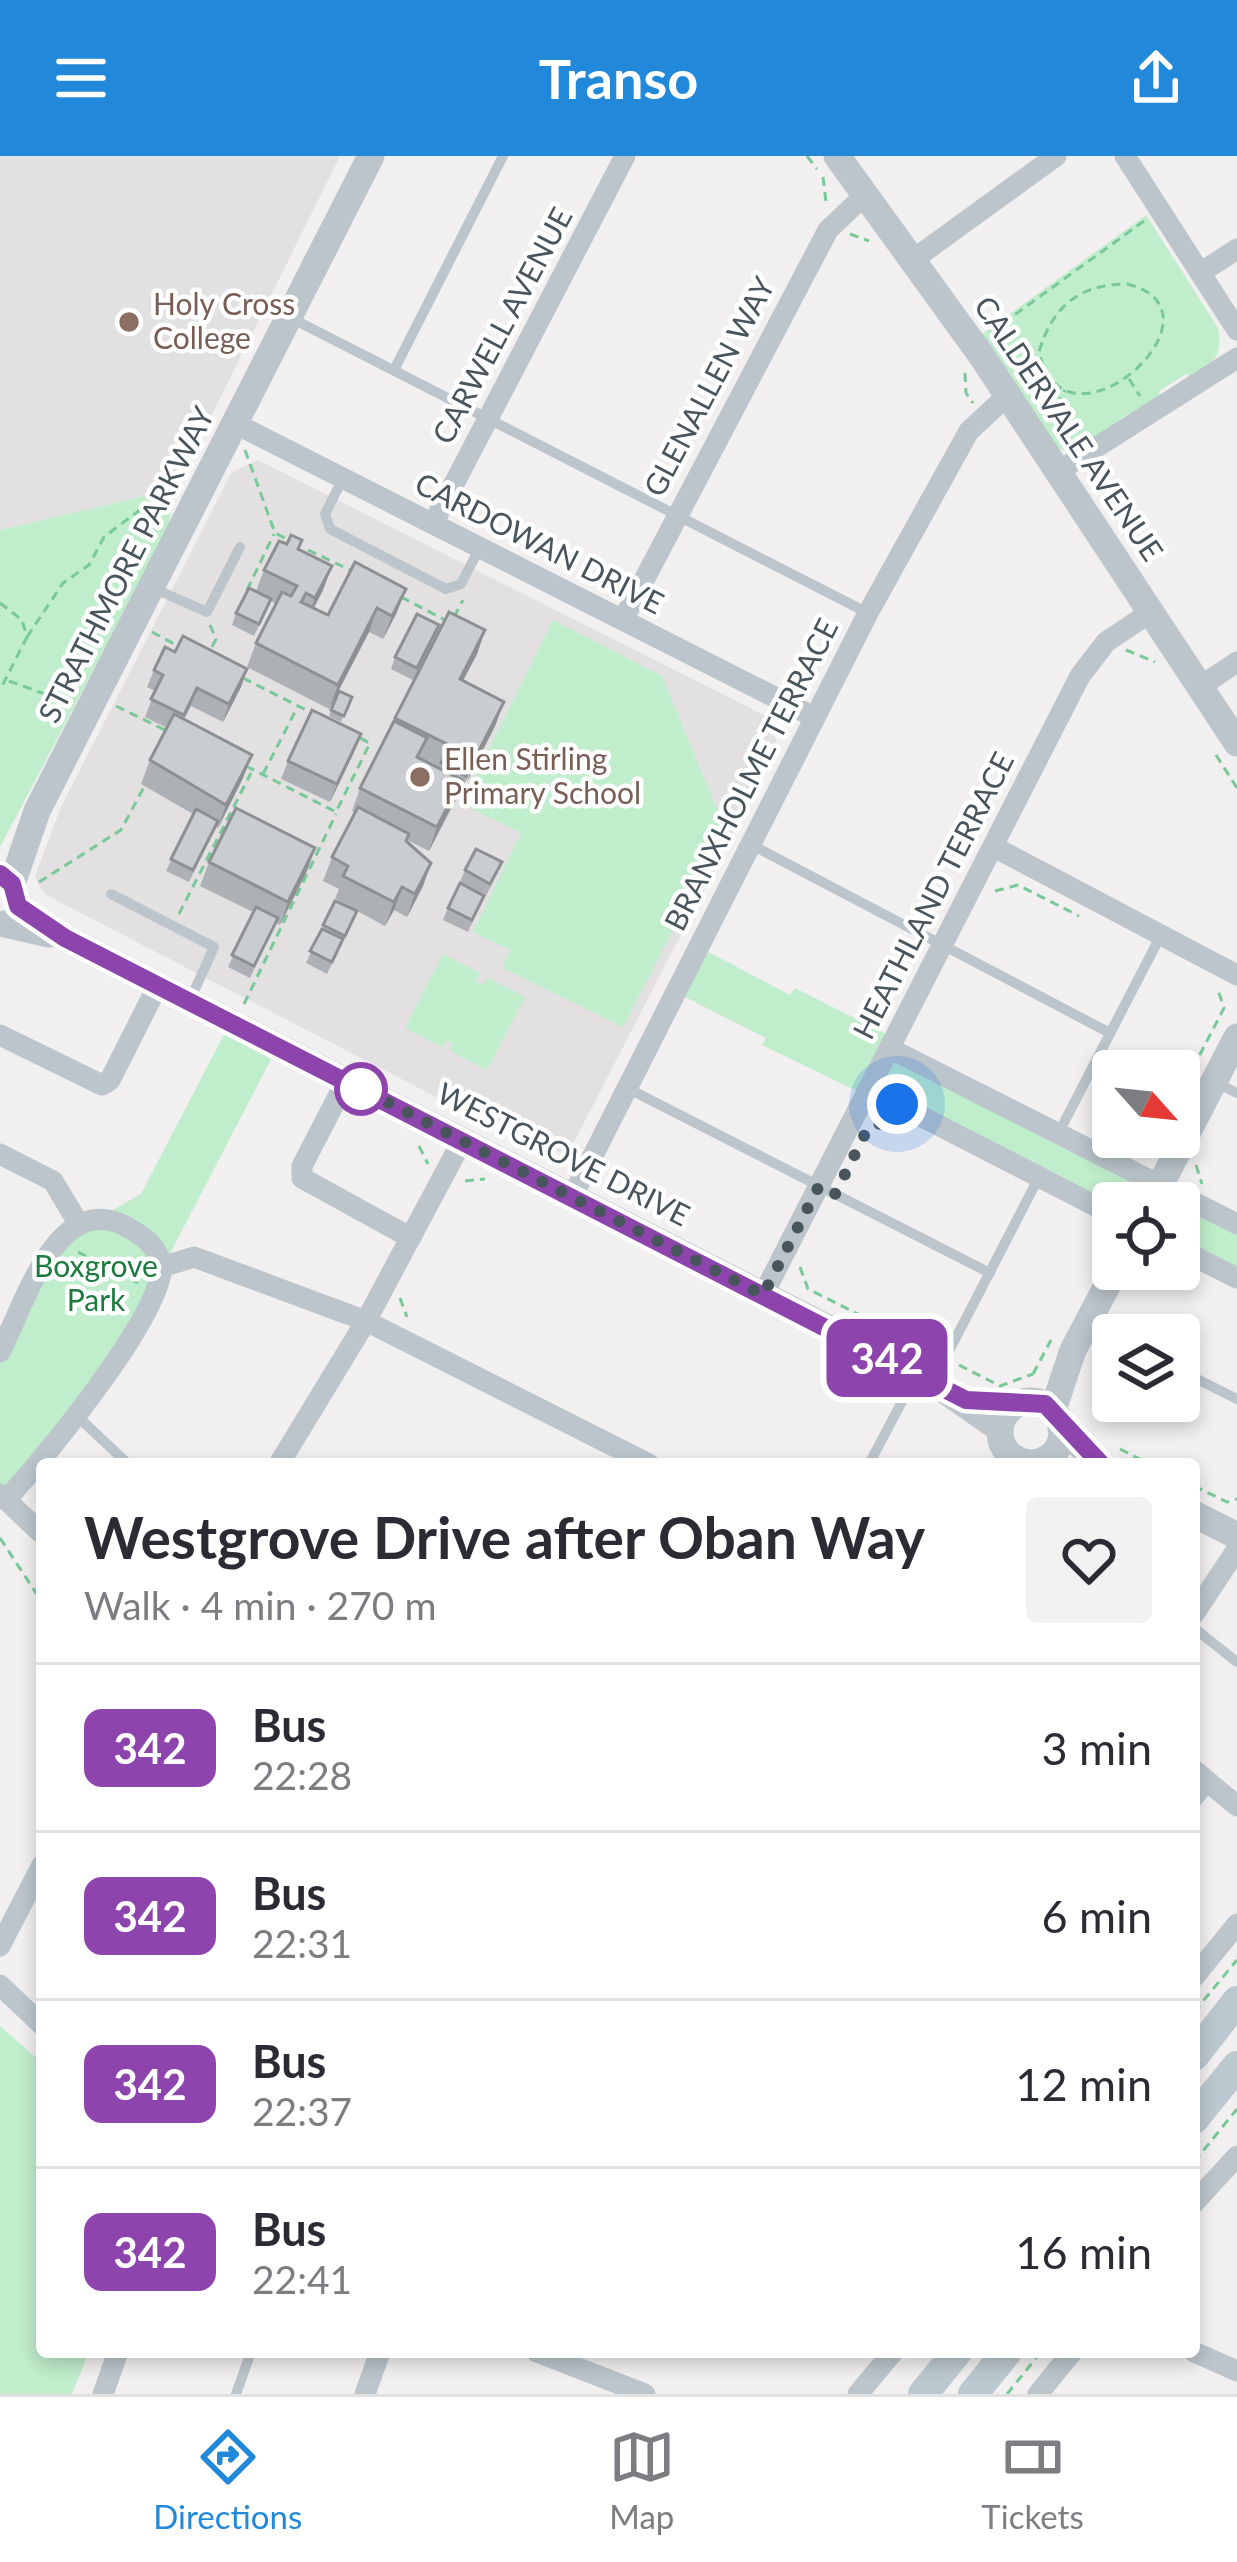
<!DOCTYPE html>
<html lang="en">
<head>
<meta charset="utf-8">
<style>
  body { margin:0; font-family:Lato,sans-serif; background:#f2f2f3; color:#2b2b33; height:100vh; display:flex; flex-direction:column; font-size:45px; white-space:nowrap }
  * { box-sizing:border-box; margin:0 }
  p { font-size:39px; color:#7c7c81 }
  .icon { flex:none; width:66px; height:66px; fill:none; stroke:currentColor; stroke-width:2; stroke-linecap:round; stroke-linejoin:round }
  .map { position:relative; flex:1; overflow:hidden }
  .drawer { position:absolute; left:36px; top:1302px; width:1164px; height:900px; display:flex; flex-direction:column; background:#fff; border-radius:12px; box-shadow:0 6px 18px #0003 }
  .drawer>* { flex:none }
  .badge { padding:0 24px; border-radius:18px; font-size:42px; line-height:78px }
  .needle { width:78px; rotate:117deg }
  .buttons { position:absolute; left:1092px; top:894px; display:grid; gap:24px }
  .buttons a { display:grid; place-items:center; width:108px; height:108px; border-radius:12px; background:#fff; box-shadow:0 6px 18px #0003; font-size:60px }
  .you { position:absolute; width:60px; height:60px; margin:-30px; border:9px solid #fff; border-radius:50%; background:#1a73e8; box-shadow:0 0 0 18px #1a73e833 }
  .map>.badge { position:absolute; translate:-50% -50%; box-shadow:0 0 0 6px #fff }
  .round { display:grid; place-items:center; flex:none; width:126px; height:126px; border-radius:12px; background:#f2f2f3 }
  .summary { display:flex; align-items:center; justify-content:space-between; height:204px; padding:0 48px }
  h1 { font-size:57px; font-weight:700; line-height:90px }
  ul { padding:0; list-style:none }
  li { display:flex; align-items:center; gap:36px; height:168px; padding:0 48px; border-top:3px solid #e1e1e2 }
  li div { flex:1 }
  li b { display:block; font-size:45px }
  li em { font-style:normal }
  li .badge { min-width:132px; font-weight:700; text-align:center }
  header { display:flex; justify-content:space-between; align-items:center; height:156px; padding:0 48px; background:#2288d9; color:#fff; font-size:54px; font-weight:700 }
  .tabs { display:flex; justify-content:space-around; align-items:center; height:168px; border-top:3px solid #e1e1e2; background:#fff; font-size:33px; color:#7c7c81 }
  .tabs a { display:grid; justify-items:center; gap:6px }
  .tabs .current { color:#2288d9 }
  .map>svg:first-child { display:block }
</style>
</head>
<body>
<header><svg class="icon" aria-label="menu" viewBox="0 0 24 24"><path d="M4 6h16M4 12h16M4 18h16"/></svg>Transo<svg class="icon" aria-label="share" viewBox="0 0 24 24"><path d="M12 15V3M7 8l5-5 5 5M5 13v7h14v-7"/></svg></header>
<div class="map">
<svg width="1237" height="2238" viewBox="0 0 1237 2238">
  <rect width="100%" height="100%" fill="#f1efef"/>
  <g fill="#e2e0e1">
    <polygon points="0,0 340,0 175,333 0,374"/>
    <polygon points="258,304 768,561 778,590 570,994 546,998 46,739 39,730 35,720 61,651 232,316"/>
  </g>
  <g fill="#c0edcc">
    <path d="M1146,59L1218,172C1223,199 1214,207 1194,223L1186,218L1159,235V245L1136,260L1129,257C1104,272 1084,306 1052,290L978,181Z"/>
    <polygon points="175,333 168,373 0,691 0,374"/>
    <polygon points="553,464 662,520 725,673 623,871 503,812 510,794 473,776 521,677 462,648"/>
    <polygon points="695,789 790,839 795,832 894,882 890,892 1237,1068 1237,1122 1179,1092 1179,1047 1113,1047 1113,1059 762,889 766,882 675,836"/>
    <polygon points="443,798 480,817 476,825 483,829 488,822 525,841 487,914 450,895 453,888 446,884 442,891 405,872"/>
    <polygon points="231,865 278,890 163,1111 65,1276 0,1338 0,1196 57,1085 141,1038"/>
    <polygon points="0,1870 42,1907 42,2196 89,2196 72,2238 0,2238"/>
  </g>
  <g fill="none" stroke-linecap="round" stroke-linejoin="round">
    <g stroke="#79c998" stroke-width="3" stroke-dasharray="9 6" stroke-linecap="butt">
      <polyline points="807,0 817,13"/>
      <polyline points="823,21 826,46"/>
      <polyline points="850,78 869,85"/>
      <path d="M1127,128C1237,155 1064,311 1039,196C1052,151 1079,128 1127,128Z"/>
      <polyline points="991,176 1144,65"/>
      <polyline points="1010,197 1037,196"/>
      <polyline points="965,217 966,237 973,247"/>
      <polyline points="1129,223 1140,240"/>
      <polyline points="1049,262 1065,234"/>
      <polyline points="245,294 275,377 289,384"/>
      <polyline points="308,394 350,414"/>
      <polyline points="247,434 274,378"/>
      <polyline points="401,441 445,464"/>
      <polyline points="0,447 22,464 27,481 0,534"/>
      <polyline points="454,461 463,444"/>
      <polyline points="210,469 216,483 211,493"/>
      <polyline points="152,476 180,491"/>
      <polyline points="27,481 63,427 89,409 104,381 149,347 161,353"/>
      <polyline points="1126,494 1155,506"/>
      <polyline points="243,522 314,558"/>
      <polyline points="9,525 64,545"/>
      <polyline points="116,550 167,575"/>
      <polyline points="1216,599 1237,632"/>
      <polyline points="246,610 336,656 370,587 360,582"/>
      <polyline points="263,618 297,552"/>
      <polyline points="39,726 121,674 144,631"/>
      <polyline points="995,735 1018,729 1079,760"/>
      <polyline points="179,758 251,617"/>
      <polyline points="244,848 336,658"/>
      <polyline points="1179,939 1224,852 1217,831"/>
      <polyline points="419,990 428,1008"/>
      <polyline points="1135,994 1152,990 1157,981"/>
      <polyline points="1196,1009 1202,1028"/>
      <polyline points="465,1025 485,1023"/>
      <polyline points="78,1096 138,1127"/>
      <polyline points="1095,1102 1101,1089 1095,1072"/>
      <polyline points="800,1111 808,1133 934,1196"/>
      <polyline points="400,1142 407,1161"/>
      <polyline points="1094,1207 1103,1189"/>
      <polyline points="959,1209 1000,1230 1033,1218"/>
      <polyline points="1033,1218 1051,1184"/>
      <polyline points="1120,1293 1149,1308"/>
      <polyline points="1194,1330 1227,1346 1237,1343"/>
      <polyline points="0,1382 42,1446"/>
      <polyline points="1194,1856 1237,1804"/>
      <polyline points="1194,2006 1237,1953"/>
      <polyline points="1007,2238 1041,2196"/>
    </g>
    <g stroke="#bbc5cb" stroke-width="10">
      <polyline points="291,162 868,457"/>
      <polyline points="394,214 503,0"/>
      <polyline points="343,322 325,358 330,373 446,433 461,428 480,391"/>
      <polyline points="155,433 207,456 240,391"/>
      <polyline points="750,688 1110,877"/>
      <polyline points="111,738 214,791 191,842"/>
      <polyline points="1217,927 1237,937"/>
      <polyline points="627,932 990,1117"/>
      <polyline points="1058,978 1161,779"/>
      <polyline points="1091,1168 1113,1180"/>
      <polyline points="1179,1214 1237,1243"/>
      <polyline points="933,1226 1039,1021"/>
      <polyline points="76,1259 128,1308"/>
      <polyline points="869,1308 915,1221"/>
      <polyline points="1194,1472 1237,1506"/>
      <polyline points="1194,1649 1211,1628"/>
      <polyline points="236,2238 251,2196"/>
    </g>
    <g stroke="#bbc5cb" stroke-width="21">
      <polyline points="1125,0 1237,174"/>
      <polyline points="914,103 1056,0"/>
      <polyline points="1200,117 1237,93"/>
      <polyline points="236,268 814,561"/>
      <polyline points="1059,315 1237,202"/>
      <polyline points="433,368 625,0"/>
      <polyline points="623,464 828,74 866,38"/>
      <polyline points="1201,530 1237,506"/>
      <polyline points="994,691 1237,819"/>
      <polyline points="0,879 102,929 110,924 158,829"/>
      <polyline points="889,892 1237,1068"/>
      <polyline points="346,925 302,1010 302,1022 411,1082"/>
      <polyline points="868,933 1113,1059"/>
      <polyline points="0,998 53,1025 77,1065"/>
      <polyline points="572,1041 868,457 969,275 1008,239"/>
      <polyline points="1179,1093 1237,1122"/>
      <polyline points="162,1111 194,1101 366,1165 649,1308"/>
      <polyline points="763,1139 1080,520 1106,486 1151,456"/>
      <path d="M0,1196C25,1148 57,1033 127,1071C145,1081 157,1090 162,1111C158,1165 45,1301 6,1344"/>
      <polyline points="279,1308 366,1165 462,985"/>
      <polyline points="0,1338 42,1378"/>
      <polyline points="1194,1458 1237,1393"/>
      <polyline points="1194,1614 1237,1650"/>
      <polyline points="0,1790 42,1709"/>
      <polyline points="1194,1821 1237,1768"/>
      <polyline points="0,1829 42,1869"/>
      <polyline points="1194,2047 1237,2000"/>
      <polyline points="537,2196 645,2238"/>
      <polyline points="1194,2196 1237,2215"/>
      <polyline points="103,2238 118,2196"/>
      <polyline points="365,2238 380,2196"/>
      <polyline points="858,2238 893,2196"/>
      <polyline points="1038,2238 1072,2196"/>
    </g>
    <g stroke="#bbc5cb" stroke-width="27">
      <polyline points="837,0 981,199 1237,587"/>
      <polyline points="12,728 37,655 371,0"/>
      <polyline points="18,750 65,782 933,1226 1000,1273"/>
      <polyline points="5,768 49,778"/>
      <polyline points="1151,1047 1237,881"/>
      <circle cx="1031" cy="1276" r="31"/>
      <polyline points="1053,1254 1073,1194 1116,1113"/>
      <polyline points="1061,1272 1101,1308"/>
      <polyline points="1194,1358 1237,1380"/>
    </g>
    <g stroke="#bcc8d0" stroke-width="30">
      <polyline points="1194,1900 1237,1845"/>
      <polyline points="1194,1963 1237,1910"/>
      <polyline points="923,2238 957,2196"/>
      <polyline points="973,2238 1007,2196"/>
    </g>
  </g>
  <g fill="#adb0b4">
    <polygon points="287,388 299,393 323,434 314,452 328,459 355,406 397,456 383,483 369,476 329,553 247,511 256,487 276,448 271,445 254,480 232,469 236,457 256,435 264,414"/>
    <polygon points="449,456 485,474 477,498 463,525 504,546 495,570 429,695 407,684 406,686 431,707 423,730 407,761 394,754 385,770 335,743 339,733 323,725 332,701 355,657 352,655 360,632"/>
    <polygon points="434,481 413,524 391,513 395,501"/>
    <polygon points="175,496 247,513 241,531 223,566 191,550 184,564 243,622 218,672 216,671 189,726 166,715 193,658 141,628 150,604 167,572 145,561 155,535 147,531 154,514"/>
    <polygon points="339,535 352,541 341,566 329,560"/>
    <polygon points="354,596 330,646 281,623 288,605"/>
    <polygon points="209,706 307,715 280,769 276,767 250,822 228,811 253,756 200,730"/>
    <polygon points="465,714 497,718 486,740 460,726"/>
    <polygon points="484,740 468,776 443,764 448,752"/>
    <polygon points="335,745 357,755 327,818 306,807"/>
  </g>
  <g fill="#8d9092">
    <polygon points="332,410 323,434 306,466 315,442"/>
    <polygon points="406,433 397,456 383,483 392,460"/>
    <polygon points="377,452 369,476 329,553 338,529"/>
    <polygon points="485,474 477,498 451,547 460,523"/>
    <polygon points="247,513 241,531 223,566 229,548"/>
    <polygon points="504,546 495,570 467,626 475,602"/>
    <polygon points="361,578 354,596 330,646 337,628"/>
    <polygon points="252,599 243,622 218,672 226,649"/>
    <polygon points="462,624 453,647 429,695 437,671"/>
    <polygon points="315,692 307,715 280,769 288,746"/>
    <polygon points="431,707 423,730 407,761 415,738"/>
    <polygon points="402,731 394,754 385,770 394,746"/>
  </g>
  <g fill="#c9cdd1" stroke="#8d9092" stroke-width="3">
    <polygon points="291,379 302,384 298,393 332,410 315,442 306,437 301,446 328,459 355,406 406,433 392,460 377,452 338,529 256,487 282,436 291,440 297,430 264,414 279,385 287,388"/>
    <polygon points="249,432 271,443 259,468 236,457"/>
    <polygon points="449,456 485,474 460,523 504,546 475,602 395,562"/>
    <polygon points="417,458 439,469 417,512 395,501"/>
    <polygon points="183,480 247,513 229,548 197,532 184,559 151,543 163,519 154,514 165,491 175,496"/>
    <polygon points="339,535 352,541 344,560 331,554"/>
    <polygon points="312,554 361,578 337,628 288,605"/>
    <polygon points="174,558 252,599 226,649 150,604"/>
    <polygon points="394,565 427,582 417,601 462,624 437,671 360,632"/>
    <polygon points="448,593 474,604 466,620 441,607"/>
    <polygon points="358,651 409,678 406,685 431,707 415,738 402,731 394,746 343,720 348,710 332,701"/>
    <polygon points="236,652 315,692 288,746 209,706"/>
    <polygon points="196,653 218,665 193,714 171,703"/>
    <polygon points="476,693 502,706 490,728 465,714"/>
    <polygon points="460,727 484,740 472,764 448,752"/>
    <polygon points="335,745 357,755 345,780 323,769"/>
    <polygon points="256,751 278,762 254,810 232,799"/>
    <polygon points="322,773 343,783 332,806 310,795"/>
  </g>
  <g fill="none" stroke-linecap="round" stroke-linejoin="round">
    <defs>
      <polyline id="line" points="0,718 12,728 18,750 65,782 966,1244 1045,1248 1101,1308"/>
    </defs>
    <use href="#line" stroke="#fff" stroke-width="27"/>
    <use href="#line" stroke="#8e44ad" stroke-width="18"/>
    <polyline stroke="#48555c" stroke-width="12" stroke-dasharray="0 21.6" points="361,933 346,925 763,1139 818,1032 834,1040 869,970 887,966 897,948"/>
  </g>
  <g fill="#8d6e63" stroke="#fff" stroke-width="4.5">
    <circle cx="129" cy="166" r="12"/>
    <circle cx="420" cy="621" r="12"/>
  </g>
  <circle fill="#fff" stroke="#8e44ad" stroke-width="6" cx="361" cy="933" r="24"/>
  <g text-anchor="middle" stroke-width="9" stroke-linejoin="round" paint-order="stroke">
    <g font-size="30" fill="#785e54" stroke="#fff" text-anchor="start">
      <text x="153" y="159">Holy Cross<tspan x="153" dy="34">College</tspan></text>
      <text x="444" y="614">Ellen Stirling<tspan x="444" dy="34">Primary School</tspan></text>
    </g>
    <g font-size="30" fill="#48555c" stroke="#fff">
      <text transform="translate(503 170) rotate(-62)" y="10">CARWELL AVENUE</text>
      <text transform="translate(710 231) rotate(-62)" y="10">GLENALLEN WAY</text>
      <text transform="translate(1068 273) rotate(56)" y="10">CALDERVALE AVENUE</text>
      <text transform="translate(539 388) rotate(27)" y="10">CARDOWAN DRIVE</text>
      <text transform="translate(127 409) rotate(-63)" y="10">STRATHMORE PARKWAY</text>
      <text transform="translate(752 619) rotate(-63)" y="10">BRANXHOLME TERRACE</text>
      <text transform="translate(934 740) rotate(-63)" y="10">HEATHLAND TERRACE</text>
      <text transform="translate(563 999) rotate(27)" y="10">WESTGROVE DRIVE</text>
    </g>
    <g font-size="30" fill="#1c7a3f" stroke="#fff">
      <text x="96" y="1121">Boxgrove<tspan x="96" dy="34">Park</tspan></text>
    </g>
  </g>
</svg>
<div class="buttons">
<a><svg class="needle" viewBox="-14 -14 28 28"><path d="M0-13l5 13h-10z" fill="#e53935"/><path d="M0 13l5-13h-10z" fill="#7c7c81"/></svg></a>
<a><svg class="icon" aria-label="locate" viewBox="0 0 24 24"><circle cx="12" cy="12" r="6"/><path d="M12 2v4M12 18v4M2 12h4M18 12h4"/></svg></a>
<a><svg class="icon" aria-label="layers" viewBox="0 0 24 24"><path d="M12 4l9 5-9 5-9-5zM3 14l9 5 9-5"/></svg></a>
</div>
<div class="you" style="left:897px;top:948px"></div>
<b class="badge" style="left:887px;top:1202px;background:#8e44ad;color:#fff">342</b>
<section class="drawer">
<div class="summary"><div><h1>Westgrove Drive after Oban Way</h1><p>Walk · 4 min · 270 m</p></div><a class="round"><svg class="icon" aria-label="heart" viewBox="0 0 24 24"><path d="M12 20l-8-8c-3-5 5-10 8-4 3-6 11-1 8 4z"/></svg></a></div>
<ul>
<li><span class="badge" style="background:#8e44ad;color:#fff">342</span><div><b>Bus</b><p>22:28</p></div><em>3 min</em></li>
<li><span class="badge" style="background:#8e44ad;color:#fff">342</span><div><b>Bus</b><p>22:31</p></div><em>6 min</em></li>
<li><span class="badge" style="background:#8e44ad;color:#fff">342</span><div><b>Bus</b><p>22:37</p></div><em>12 min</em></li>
<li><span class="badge" style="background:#8e44ad;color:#fff">342</span><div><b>Bus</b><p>22:41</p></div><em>16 min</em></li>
</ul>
</section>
</div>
<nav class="tabs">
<a class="current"><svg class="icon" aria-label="directions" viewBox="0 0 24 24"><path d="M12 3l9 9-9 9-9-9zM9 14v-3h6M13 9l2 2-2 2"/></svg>Directions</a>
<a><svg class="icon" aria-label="map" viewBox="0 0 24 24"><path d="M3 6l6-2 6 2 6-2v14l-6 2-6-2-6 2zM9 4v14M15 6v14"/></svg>Map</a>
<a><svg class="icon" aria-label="tickets" viewBox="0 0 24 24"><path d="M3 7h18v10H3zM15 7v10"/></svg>Tickets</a>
</nav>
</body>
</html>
